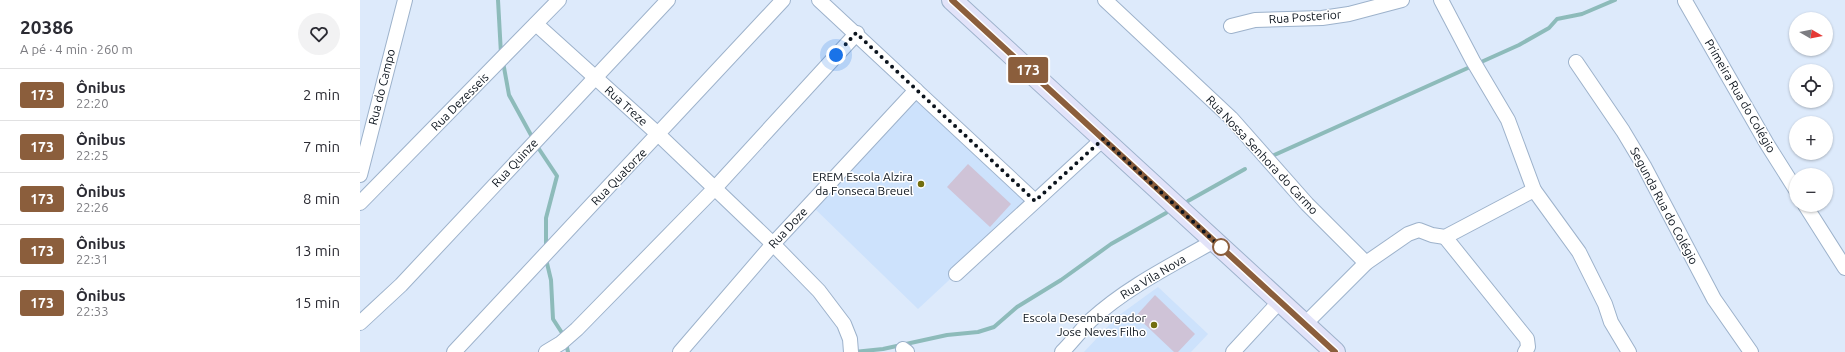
<!DOCTYPE html>
<html lang="pt">
<head>
<meta charset="utf-8">
<style>
  body { margin:0; font-family:Ubuntu,sans-serif; background:#f2f2f3; color:#2b2b33; height:100vh; display:flex; flex-direction:column; font-size:15px; white-space:nowrap }
  * { box-sizing:border-box; margin:0 }
  p { font-size:13px; color:#7c7c81 }
  .icon { flex:none; width:22px; height:22px; fill:none; stroke:currentColor; stroke-width:2; stroke-linecap:round; stroke-linejoin:round }
  .map { position:relative; flex:1; overflow:hidden }
  .side { display:flex; flex-direction:column; background:#fff; width:360px }
  .side>* { flex:none }
  .badge { padding:0 8px; border-radius:3px; font-size:14px; line-height:26px }
  .needle { width:26px; rotate:99deg }
  .buttons { position:absolute; left:1429px; top:12px; display:grid; gap:8px }
  .buttons a { display:grid; place-items:center; width:44px; height:44px; border-radius:50%; background:#fff; box-shadow:0 1px 3px #0004; font-size:20px }
  .you { position:absolute; width:20px; height:20px; margin:-10px; border:3px solid #fff; border-radius:50%; background:#1a73e8; box-shadow:0 0 0 6px #1a73e833 }
  .map>.badge { position:absolute; translate:-50% -50%; box-shadow:0 0 0 2px #fff }
  .round { display:grid; place-items:center; flex:none; width:42px; height:42px; border-radius:21px; background:#f2f2f3 }
  .summary { display:flex; align-items:center; justify-content:space-between; height:68px; padding:0 20px }
  h1 { font-size:19px; font-weight:700; line-height:30px }
  ul { padding:0; list-style:none }
  li { display:flex; align-items:center; gap:12px; height:52px; padding:0 20px; border-top:1px solid #e1e1e2 }
  li div { flex:1 }
  li b { display:block; font-size:15px }
  li em { font-style:normal }
  li .badge { min-width:44px; font-weight:700; text-align:center }
  main { display:flex; flex:1; min-height:0 }
  .map>svg:first-child { display:block }
</style>
</head>
<body>
<main>
<section class="side">
<div class="summary"><div><h1>20386</h1><p>A pé · 4 min · 260 m</p></div><a class="round"><svg class="icon" aria-label="heart" viewBox="0 0 24 24"><path d="M12 20l-8-8c-3-5 5-10 8-4 3-6 11-1 8 4z"/></svg></a></div>
<ul>
<li><span class="badge" style="background:#8b5e3c;color:#fff">173</span><div><b>Ônibus</b><p>22:20</p></div><em>2 min</em></li>
<li><span class="badge" style="background:#8b5e3c;color:#fff">173</span><div><b>Ônibus</b><p>22:25</p></div><em>7 min</em></li>
<li><span class="badge" style="background:#8b5e3c;color:#fff">173</span><div><b>Ônibus</b><p>22:26</p></div><em>8 min</em></li>
<li><span class="badge" style="background:#8b5e3c;color:#fff">173</span><div><b>Ônibus</b><p>22:31</p></div><em>13 min</em></li>
<li><span class="badge" style="background:#8b5e3c;color:#fff">173</span><div><b>Ônibus</b><p>22:33</p></div><em>15 min</em></li>
</ul>
</section>
<div class="map">
<svg width="1485" height="352" viewBox="0 0 1485 352">
  <rect width="100%" height="100%" fill="#ddeafb"/>
  <g fill="#cde2fc">
    <polygon points="559,98 671,204 558,309 452,206"/>
    <polygon points="798,287 848,334 831,352 724,352 758,316"/>
  </g>
  <g fill="#cfc3d7">
    <polygon points="608,164 651,204 630,227 587,187"/>
    <polygon points="795,295 835,334 818,352 814,352 776,316"/>
  </g>
  <g fill="none" stroke-linecap="round" stroke-linejoin="round">
    <g stroke="#8dbbba" stroke-width="4">
      <polyline points="138,0 141,54"/>
      <polyline points="143,62 149,95 177,146 197,176 186,218 186,248"/>
      <polyline points="910,157 1159,45 1189,28 1197,19 1222,14 1255,0"/>
      <polyline points="828,201 885,169"/>
      <polyline points="186,259 191,280 193,319 204,336"/>
      <polyline points="206,343 208,352"/>
      <polyline points="494,352 523,349 587,335 618,332 634,327 657,307 701,280 751,244 806,213"/>
    </g>
    <defs>
      <g id="minor">
        <polyline points="459,0 675,201"/>
        <polyline points="745,0 871,118 947,204 1006,263"/>
        <polyline points="1081,0 1113,61 1148,120 1174,190 1219,252 1245,304 1251,322 1269,352"/>
        <polyline points="1325,1 1407,144 1436,190"/>
        <polyline points="176,24 299,135 413,244 459,291 484,324 490,339 491,352"/>
        <polyline points="871,26 895,20 962,18 989,14 1042,0"/>
        <polyline points="1216,62 1263,131 1284,166 1354,299 1391,352"/>
        <polyline points="0,175 45,0"/>
        <polyline points="0,203 199,0"/>
        <polyline points="1445,205 1485,268"/>
        <polyline points="1085,237 1167,339 1168,347 1165,352"/>
        <polyline points="596,274 743,139"/>
        <polyline points="0,323 41,285 308,0"/>
        <polyline points="945,324 1006,263 1048,234 1059,230 1072,235 1085,237 1174,190"/>
        <polyline points="543,349 547,352"/>
        <polyline points="94,352 423,0"/>
        <polyline points="186,352 201,343 217,329 355,188 497,33"/>
        <polyline points="320,352 413,244 556,90"/>
        <path d="M702,352C712,342 721,330 731,320C767,287 812,265 854,241"/>
        <polyline points="873,352 920,301"/>
      </g>
      <polyline id="secondary" points="592,0 975,352"/>
    </defs>
    <use href="#minor" stroke="#9db2cb" stroke-width="16"/>
    <use href="#secondary" stroke="#9db2cb" stroke-width="22"/>
    <use href="#minor" stroke="#fff" stroke-width="14"/>
    <use href="#secondary" stroke="#e2e3f9" stroke-width="20"/>
  </g>
  <g fill="none" stroke-linecap="round" stroke-linejoin="round">
    <defs>
      <polyline id="line" points="592,0 975,352"/>
    </defs>
    <use href="#line" stroke="#fff" stroke-width="9"/>
    <use href="#line" stroke="#8b5e3c" stroke-width="6"/>
    <polyline stroke="#0c141d" stroke-width="4" stroke-dasharray="0 7.2" points="476,55 496,33 675,201 743,139 865,251 861,247"/>
  </g>
  <g fill="#726e0e" stroke="#fff" stroke-width="1.5">
    <circle cx="561" cy="184" r="4"/>
    <circle cx="794" cy="325" r="4"/>
  </g>
  <circle fill="#fff" stroke="#8b5e3c" stroke-width="2" cx="861" cy="247" r="8"/>
  <g text-anchor="middle" stroke-width="3" stroke-linejoin="round" paint-order="stroke">
    <g font-size="12" fill="#0c141d" stroke="#fff">
      <text transform="translate(945 17) rotate(-4)" y="4">Rua Posterior</text>
      <text transform="translate(22 87) rotate(-76)" y="4">Rua do Campo</text>
      <text transform="translate(1380 96) rotate(60)" y="4">Primeira Rua do Colégio</text>
      <text transform="translate(100 102) rotate(-45)" y="4">Rua Dezesseis</text>
      <text transform="translate(266 106) rotate(42)" y="4">Rua Treze</text>
      <text transform="translate(902 155) rotate(47)" y="4">Rua Nossa Senhora do Carmo</text>
      <text transform="translate(155 163) rotate(-47)" y="4">Rua Quinze</text>
      <text transform="translate(259 177) rotate(-46)" y="4">Rua Quatorze</text>
      <text transform="translate(1304 206) rotate(62)" y="4">Segunda Rua do Colégio</text>
      <text transform="translate(428 228) rotate(-47)" y="4">Rua Doze</text>
      <text transform="translate(793 277) rotate(-31)" y="4">Rua Vila Nova</text>
    </g>
    <g font-size="12" fill="#0c141d" stroke="#fff" text-anchor="end">
      <text x="553" y="181">EREM Escola Alzira<tspan x="553" dy="14">da Fonseca Breuel</tspan></text>
      <text x="786" y="322">Escola Desembargador<tspan x="786" dy="14">Jose Neves Filho</tspan></text>
    </g>
  </g>
</svg>
<div class="buttons">
<a><svg class="needle" viewBox="-14 -14 28 28"><path d="M0-13l5 13h-10z" fill="#e53935"/><path d="M0 13l5-13h-10z" fill="#7c7c81"/></svg></a>
<a><svg class="icon" aria-label="locate" viewBox="0 0 24 24"><circle cx="12" cy="12" r="6"/><path d="M12 2v4M12 18v4M2 12h4M18 12h4"/></svg></a>
<a>+</a>
<a>−</a>
</div>
<div class="you" style="left:476px;top:55px"></div>
<b class="badge" style="left:668px;top:70px;background:#8b5e3c;color:#fff">173</b>
</div>
</main>
</body>
</html>
